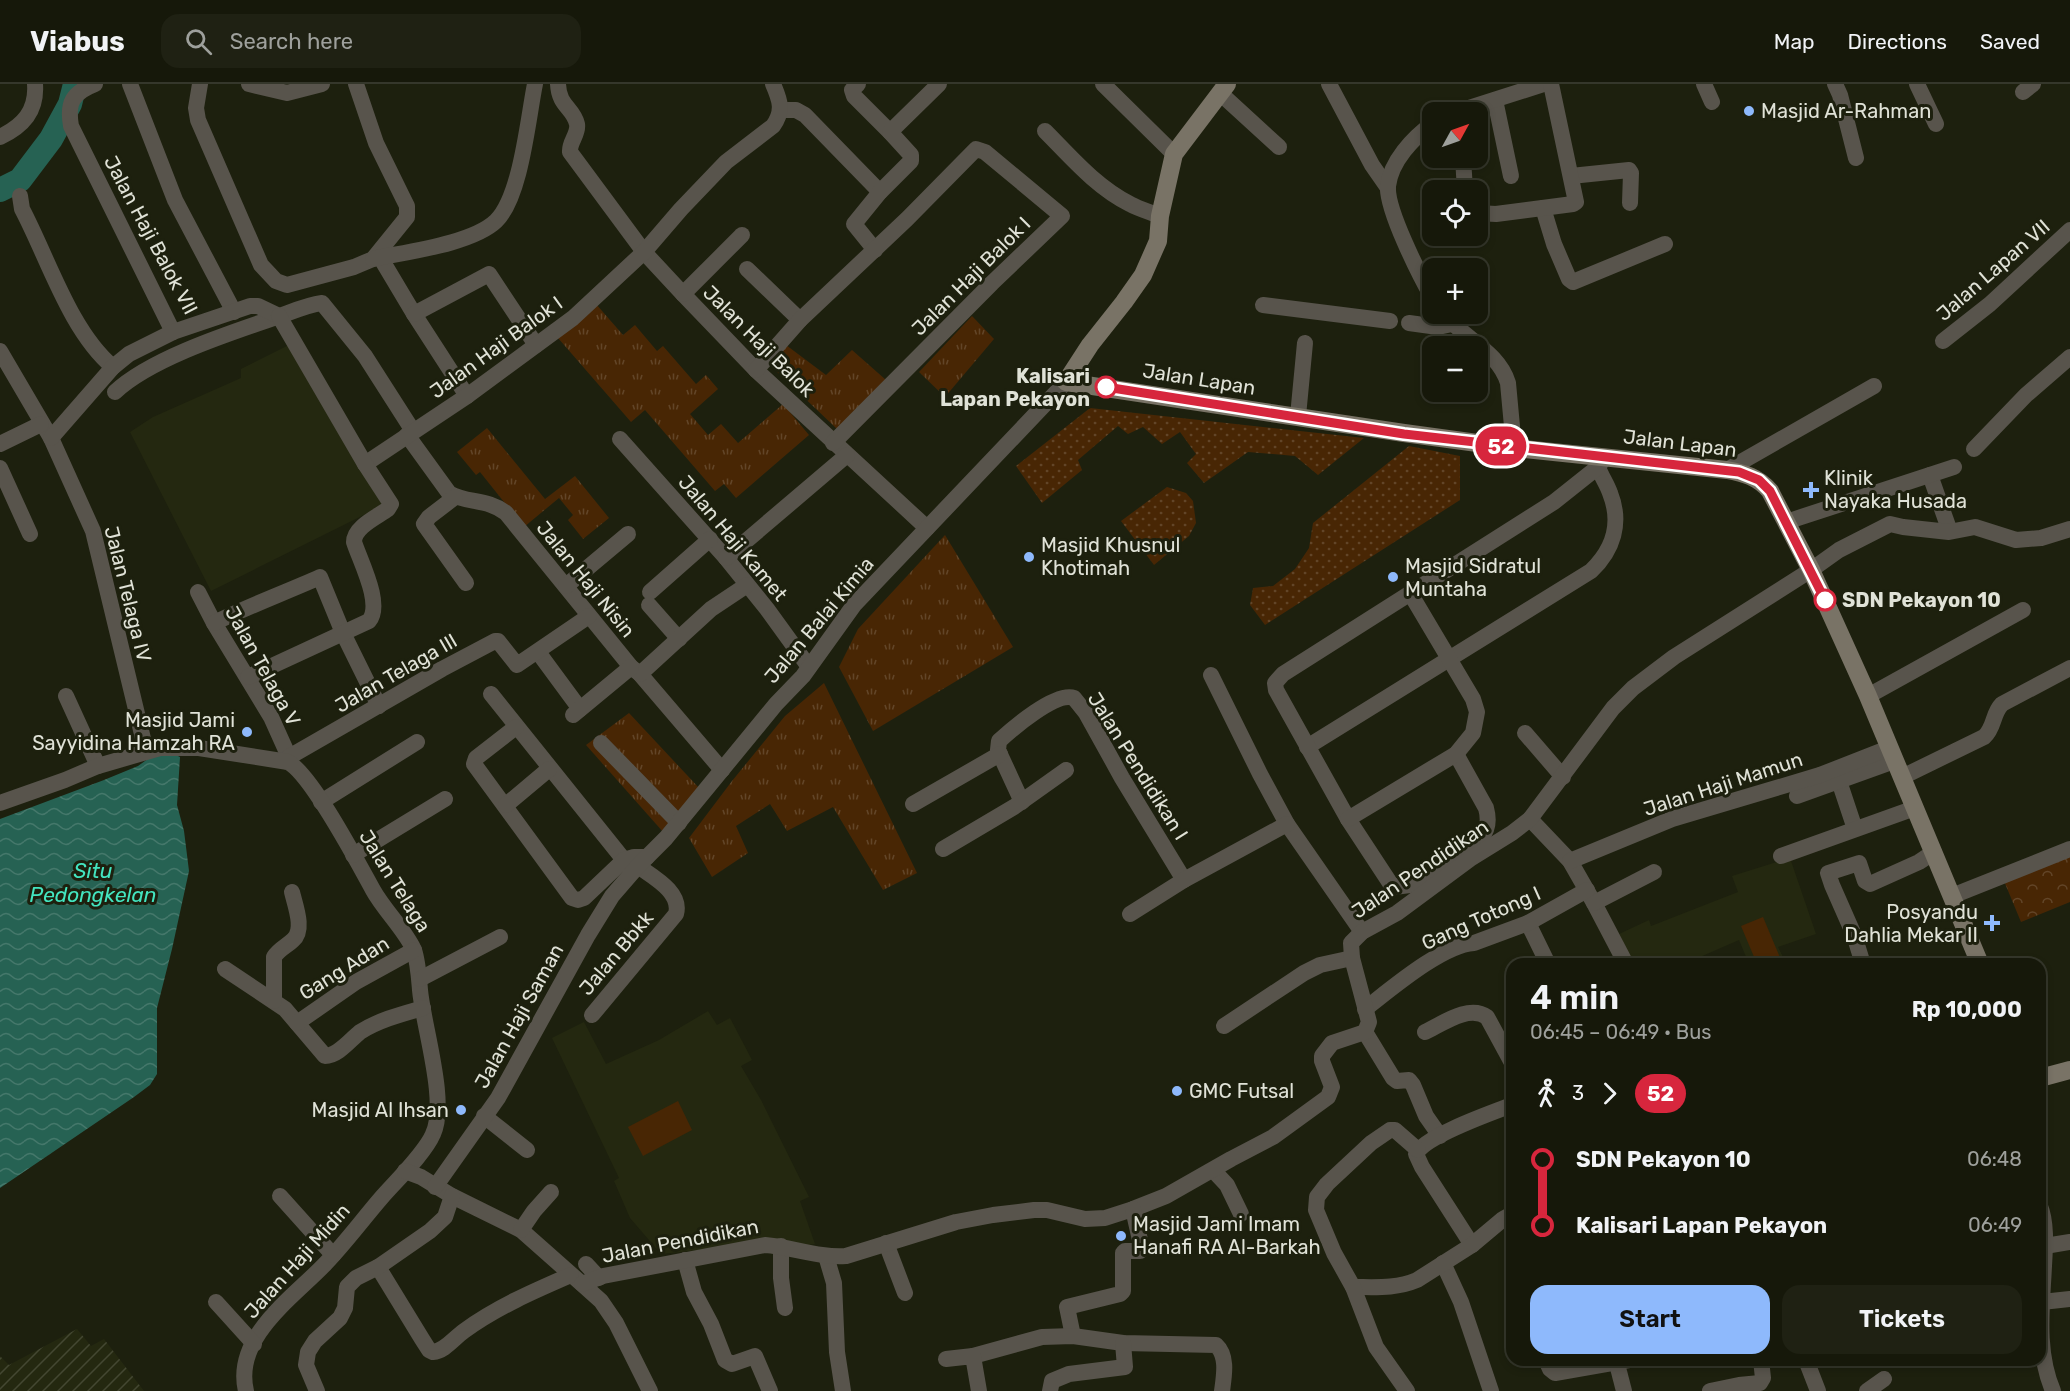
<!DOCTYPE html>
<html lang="en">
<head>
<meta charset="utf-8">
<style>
  body { margin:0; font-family:Rubik,sans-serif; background:#1f2113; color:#f1f3f6; height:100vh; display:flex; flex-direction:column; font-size:22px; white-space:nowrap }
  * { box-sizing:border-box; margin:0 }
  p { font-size:20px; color:#9ea09c }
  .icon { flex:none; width:33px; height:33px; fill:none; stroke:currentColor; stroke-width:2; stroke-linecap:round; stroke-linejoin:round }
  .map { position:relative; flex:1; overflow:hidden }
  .drawer { position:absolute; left:1506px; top:874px; width:540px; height:408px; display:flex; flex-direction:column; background:#16180a; border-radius:18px; box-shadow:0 3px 9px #0003,0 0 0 2px #35372b }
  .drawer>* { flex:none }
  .badge { padding:0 12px; border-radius:20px; font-size:21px; line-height:39px }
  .needle { width:39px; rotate:50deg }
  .buttons { position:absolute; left:1422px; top:18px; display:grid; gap:12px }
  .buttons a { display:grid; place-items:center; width:66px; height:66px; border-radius:12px; background:#16180a; box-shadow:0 3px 9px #0003,0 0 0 2px #35372b; font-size:30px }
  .map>.badge { position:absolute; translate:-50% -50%; box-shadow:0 0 0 3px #fff }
  .legs { display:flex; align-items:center; gap:9px; height:66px; padding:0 24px; font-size:20px }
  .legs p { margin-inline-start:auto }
  .summary { display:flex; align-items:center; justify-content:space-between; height:102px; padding:0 24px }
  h1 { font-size:33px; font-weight:600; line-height:45px }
  .cta { display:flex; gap:12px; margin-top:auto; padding:12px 24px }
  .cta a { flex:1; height:69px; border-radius:18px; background:#8eb9fc; color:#111; font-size:24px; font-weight:600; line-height:69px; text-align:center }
  .cta a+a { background:#1f2113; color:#f1f3f6 }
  ul { padding:0 24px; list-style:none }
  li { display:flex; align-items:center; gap:21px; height:66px; font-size:22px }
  li i { display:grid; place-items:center; width:9px; height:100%; margin:0 8px; background:currentColor }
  li i::after { content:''; width:15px; height:15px; margin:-8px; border:4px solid; border-radius:50%; background:#16180a }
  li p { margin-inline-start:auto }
  li:first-child i { background:linear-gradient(#0000 50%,currentColor 0) }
  li:last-child i { background:linear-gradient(currentColor 50%,#0000 0) }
  header { display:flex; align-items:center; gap:36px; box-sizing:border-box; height:84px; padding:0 30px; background:#16180a; border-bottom:2px solid #35372b }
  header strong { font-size:28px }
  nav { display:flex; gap:33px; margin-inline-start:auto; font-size:21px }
  .search { width:420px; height:54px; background:#1f2113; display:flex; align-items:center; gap:15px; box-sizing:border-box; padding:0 21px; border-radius:18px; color:#9ea09c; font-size:22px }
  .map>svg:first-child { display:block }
</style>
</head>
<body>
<header>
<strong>Viabus</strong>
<div class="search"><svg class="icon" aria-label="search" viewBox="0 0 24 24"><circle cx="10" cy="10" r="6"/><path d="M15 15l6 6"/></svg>Search here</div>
<nav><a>Map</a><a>Directions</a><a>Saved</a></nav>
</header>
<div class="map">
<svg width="2070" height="1307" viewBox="0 0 2070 1307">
  <defs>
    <pattern id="industrial-furrows" width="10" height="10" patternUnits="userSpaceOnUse" patternTransform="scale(1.5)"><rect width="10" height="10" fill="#242810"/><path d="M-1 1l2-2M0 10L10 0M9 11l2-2" fill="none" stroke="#444732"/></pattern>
    <pattern id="grass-tufts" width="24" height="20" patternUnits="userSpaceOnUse" patternTransform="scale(1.5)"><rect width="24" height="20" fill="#482604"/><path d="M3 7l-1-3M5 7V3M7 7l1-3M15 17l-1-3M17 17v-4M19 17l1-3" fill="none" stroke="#624528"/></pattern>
    <pattern id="park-crowns" width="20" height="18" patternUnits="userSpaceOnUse" patternTransform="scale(1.5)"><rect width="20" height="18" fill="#482604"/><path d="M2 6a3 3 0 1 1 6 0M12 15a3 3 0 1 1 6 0" fill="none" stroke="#624528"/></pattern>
    <pattern id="garden-dots" width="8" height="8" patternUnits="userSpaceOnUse" patternTransform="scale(1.5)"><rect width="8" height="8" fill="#482604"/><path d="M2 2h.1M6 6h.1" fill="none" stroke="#624528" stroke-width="1.8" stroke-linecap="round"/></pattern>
    <pattern id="water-waves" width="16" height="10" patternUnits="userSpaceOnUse" patternTransform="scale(1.5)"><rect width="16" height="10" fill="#266253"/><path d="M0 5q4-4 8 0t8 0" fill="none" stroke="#45786b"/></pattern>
  </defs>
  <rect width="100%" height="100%" fill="#1d200e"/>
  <g fill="#242810">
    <polygon points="295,258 388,419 211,507 130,348 153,333 241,294 241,285"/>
    <polygon points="1790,774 1816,850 1778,863 1785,877 1778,880 1749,880 1739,856 1684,880 1634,880 1619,850 1649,836 1651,842 1738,808 1732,792"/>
    <polygon points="708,927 717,941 730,934 752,976 741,982 761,1016 809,1113 800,1117 815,1160 807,1161 785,1157 661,1170 630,1134 614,1097 619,1094 552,954 584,938 606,980 659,956"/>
  </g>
  <polygon fill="url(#industrial-furrows)" points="77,1245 91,1262 104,1255 144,1307 0,1307 0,1272 9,1281"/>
  <g fill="url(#grass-tufts)">
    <polygon points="596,220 623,251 635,241 657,267 663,262 696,300 706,291 718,305 690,330 708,351 721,340 738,359 783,320 809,351 736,414 724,400 715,407 645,326 631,338 558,254"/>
    <polygon points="972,232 994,255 945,313 919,288"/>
    <polygon points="786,261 826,291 852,266 886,296 837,345 771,282"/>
    <polygon points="487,344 545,415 575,392 609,434 583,455 568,436 573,431 559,414 524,443 480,388 476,391 457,368"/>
    <polygon points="945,451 1013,563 873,647 839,583 858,545"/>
    <polygon points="824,599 917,789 883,806 833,723 787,747 770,720 736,742 748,769 712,793 689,754 732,697 785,632"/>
    <polygon points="629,629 700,705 664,749 586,661"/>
  </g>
  <polygon fill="url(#park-crowns)" points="2070,770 2070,818 2021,838 2004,797"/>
  <g fill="url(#garden-dots)">
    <polygon points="1090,324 1364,354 1318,391 1295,372 1248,368 1204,399 1187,379 1196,370 1180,348 1162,360 1143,343 1128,350 1118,342 1078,376 1082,386 1042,419 1016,382"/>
    <polygon points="1409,362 1460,372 1460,416 1265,541 1250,521 1253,504 1273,502 1295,485 1309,464 1313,439"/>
    <polygon points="1167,403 1186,409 1193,417 1196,439 1189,452 1154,481 1121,437"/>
  </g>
  <g fill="#482604">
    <polygon points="1763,833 1781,876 1771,880 1757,880 1741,842"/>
    <polygon points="678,1017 692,1046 643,1072 628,1043"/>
  </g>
  <polygon fill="url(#water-waves)" points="174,670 180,673 177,721 184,747 189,787 172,865 157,924 157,990 150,1001 134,1013 0,1104 0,735 104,696 138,682 152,672"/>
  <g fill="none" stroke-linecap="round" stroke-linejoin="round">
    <polyline stroke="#266253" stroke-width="24" points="0,106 20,96 51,55 70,20 75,0"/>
    <g stroke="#58544c" stroke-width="16">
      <path d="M95,0C72,9 67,19 71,42L173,248"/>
      <polyline points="130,0 175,116 234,228"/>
      <polyline points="200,0 196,24 198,36 261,181 276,197 287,201 354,183 373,175 407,133 407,122 403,114 376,59 356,0"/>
      <polyline points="249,0 287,9 322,0"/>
      <path d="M558,0C559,23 573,23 577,40C579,50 569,58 570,68L644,168L683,210L756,286L927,444"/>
      <polyline points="858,0 852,6 854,12 890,48"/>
      <polyline points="1103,0 1174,70"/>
      <polyline points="1329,0 1372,81 1388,104"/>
      <polyline points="1704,0 1712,18"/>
      <polyline points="1835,0 1840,11 1856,74"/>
      <polyline points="1917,0 1936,40"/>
      <polyline points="2023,8 2033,0"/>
      <polyline points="1220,9 1279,63"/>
      <polyline points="1495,16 1511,92"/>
      <polyline points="781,26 796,26 805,31 880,108"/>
      <polyline points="1456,28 1544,0"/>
      <path d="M1432,40C1413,54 1391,77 1388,102C1386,125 1420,192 1432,213"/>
      <path d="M1045,47C1071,73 1096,103 1130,120C1139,125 1150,128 1160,132"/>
      <path d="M0,53C23,42 37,27 35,0"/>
      <polyline points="1463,74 1465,106"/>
      <polyline points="1571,92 1629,86 1631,89 1630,119"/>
      <path d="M20,112L22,125C48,174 70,247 113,283"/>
      <polyline points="1543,124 1554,160 1569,195 1573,198 1665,160"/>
      <polyline points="1478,129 1496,130 1573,120 1576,118 1551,0"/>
      <polyline points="875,166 854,140 880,108 911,77 911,71 890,48 939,0"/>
      <polyline points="380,173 414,230 467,312"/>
      <path d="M373,175C405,168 472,160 496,137C521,113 528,34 535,0"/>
      <polyline points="747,185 800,236"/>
      <polyline points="683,210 742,151"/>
      <polyline points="1263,221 1390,237"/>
      <polyline points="414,230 489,190 536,261"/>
      <path d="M1444,230C1463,254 1499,268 1508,299L1514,364"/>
      <polyline points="1409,239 1438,243 1452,240"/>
      <polyline points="1943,257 1990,220 2070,146"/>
      <polyline points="0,267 51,354 93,447 146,667"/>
      <polyline points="756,286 800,236 907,135 976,65 985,68 1062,132 992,199 833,359"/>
      <path d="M115,308C150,275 227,250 274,234C289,229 306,221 322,219L365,272L413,347"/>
      <polyline points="1298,332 1305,259"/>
      <path d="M407,351L449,409C467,420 487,414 506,429L631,583L640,590L722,686"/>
      <polyline points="51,354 113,283 129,270 173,248 250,222 258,222 279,232"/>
      <polyline points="620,355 726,474 767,525 809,583"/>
      <polyline points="0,360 41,340"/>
      <polyline points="1974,365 2026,311 2070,273"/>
      <path d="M365,380L467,312L573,234L644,168L681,125L726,78L773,42C784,27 780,16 773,0"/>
      <polyline points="0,384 30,450"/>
      <polyline points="1727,386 1874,302"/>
      <polyline points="1930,391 1948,442"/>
      <polyline points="455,413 429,433 424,440 466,499"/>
      <polyline points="1786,438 1954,383"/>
      <polyline points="726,474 847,371"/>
      <polyline points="566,502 628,450"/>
      <polyline points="198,508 214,539 271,633 289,673 288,678"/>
      <polyline points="650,508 710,455"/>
      <polyline points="649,521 679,555"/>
      <path d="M214,539C249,522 284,509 320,493L343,549L379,622"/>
      <polyline points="538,568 580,625"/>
      <polyline points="640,590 711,525 747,501"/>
      <polyline points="1211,591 1260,690 1287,740 1362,848"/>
      <path d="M248,593L369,537C383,520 360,477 354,458C354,443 377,433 388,425L391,420L365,380L279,232"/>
      <polyline points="491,610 624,776"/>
      <polyline points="66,612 98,682"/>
      <polyline points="1868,612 2023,526"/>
      <polyline points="573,631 631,583"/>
      <polyline points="516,643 476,674 474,680 572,814 578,816 584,814 624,776 634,773 647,773"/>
      <polyline points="1525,649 1563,693"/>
      <polyline points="601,659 679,739"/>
      <path d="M1307,663L1591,487C1613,466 1622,439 1610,409C1607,400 1601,392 1598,383"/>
      <path d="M1456,670L1486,724C1489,735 1488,746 1481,754L1410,801L1394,803L1390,799L1348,735L1276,606L1275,599L1283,590L1554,418L1598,383L1605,373"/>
      <polyline points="289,673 442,585 495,557 498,557 517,581 589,532"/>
      <path d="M1902,693L1984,653C1995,643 1992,630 2002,620L2070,584"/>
      <polyline points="1839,697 1855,745"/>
      <polyline points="1797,712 1886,680"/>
      <polyline points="321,718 417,658"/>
      <path d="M1022,718L998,666L999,657C1012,645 1056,607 1074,614L1086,629L1122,694L1184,796"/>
      <path d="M0,719L65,696L98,682L160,664H199L288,678C312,691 358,779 373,806C384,826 405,846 414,866C418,878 419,894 420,906C423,941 448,1018 433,1050C425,1069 396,1097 382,1113C363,1135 346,1158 326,1179C294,1213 233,1253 246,1307"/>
      <polyline points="913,720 1000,670"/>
      <polyline points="506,721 549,685"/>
      <polyline points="1348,735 1456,670 1473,649 1477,628 1473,615 1410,509"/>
      <polyline points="1530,735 1570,777 1594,819 1626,880"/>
      <polyline points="943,765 1014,723 1066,686"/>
      <polyline points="353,771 445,715"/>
      <polyline points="1781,772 1915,724"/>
      <polyline points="1570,777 1672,735 1820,691 1889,664"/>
      <polyline points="1952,812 2070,765"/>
      <polyline points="1594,819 1654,788"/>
      <polyline points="1130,830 1184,796 1287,740"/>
      <polyline points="1528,839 1548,880"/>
      <polyline points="1863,880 1854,851 1832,801 1828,789 1859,779 1865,797 1870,800 1919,778 1934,768"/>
      <path d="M225,885L285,925L325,972C338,972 350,956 360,948C379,936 402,930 423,924"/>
      <polyline points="420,895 500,853"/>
      <path d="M274,917V873C279,865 287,862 293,856C305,846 295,821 292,808"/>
      <path d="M1365,925C1391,905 1442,861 1474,859L1528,839L1587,806"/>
      <path d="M592,931L676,830C682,808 653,793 638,782"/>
      <polyline points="297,939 356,898 414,866"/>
      <polyline points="1224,942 1304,889 1320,881 1352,874"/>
      <polyline points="1365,948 1393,994 1397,997 1409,996 1413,1001 1426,1032 1440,1052"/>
      <path d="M1425,948C1442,940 1469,920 1487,933L1512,979"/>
      <polyline points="484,1032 527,1066"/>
      <polyline points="1213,1086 1227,1101 1241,1130"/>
      <polyline points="405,1087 421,1093 452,1112 521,1146 582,1200 601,1217 616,1239 650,1307"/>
      <polyline points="435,1103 498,1014 588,851 612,812 638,782 666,754 776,620 803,592 854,521 1066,298"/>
      <polyline points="280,1112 333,1171"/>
      <path d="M2040,1122C2047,1139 2045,1164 2044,1182C2042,1224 2036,1267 2053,1307"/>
      <polyline points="521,1146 534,1127 551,1108"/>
      <polyline points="886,1159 905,1209"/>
      <path d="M1472,1161L1422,1083L1416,1070C1425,1052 1491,1029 1512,1021"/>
      <polyline points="781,1162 781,1194 785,1224"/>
      <polyline points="2045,1162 2070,1158"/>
      <polyline points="826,1172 834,1199 837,1268 843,1307"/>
      <polyline points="685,1176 694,1208 711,1240 725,1276 732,1280 755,1272 770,1307"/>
      <polyline points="1443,1179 1461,1218 1491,1307"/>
      <polyline points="586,1180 599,1194"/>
      <path d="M378,1183L422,1255L429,1266L433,1268C445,1267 454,1254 464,1247C497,1223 534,1207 571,1191"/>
      <path d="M582,1200L603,1192L765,1161C792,1163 819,1174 846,1172L956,1138L993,1131L1034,1126H1047L1085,1135L1105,1134L1133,1125L1166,1112L1231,1075L1273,1053L1328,1013L1332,1003L1322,977V972L1332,959L1365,948L1369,938L1352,874L1351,859L1362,848L1397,829L1470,775L1512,749L1530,735L1613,624L1633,604L1674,573L1811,486L1839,466L1890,440L1903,443L1949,448L1975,443L2016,456L2041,454L2070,445"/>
      <path d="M1353,1203C1375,1203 1396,1205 1417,1196L1472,1161L1503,1135L1512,1130"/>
      <polyline points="216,1218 254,1260"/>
      <polyline points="2042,1218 2070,1215"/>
      <polyline points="1073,1252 1067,1223 1120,1210 1123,1207 1123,1169 1125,1167 1140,1167 1142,1165 1133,1125"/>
      <path d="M973,1272L1042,1253L1073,1252L1123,1259L1216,1261C1228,1272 1224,1292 1222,1307"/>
      <polyline points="946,1275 973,1272 979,1307"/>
      <polyline points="1546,1276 1550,1285 1555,1289 1629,1276"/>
      <polyline points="1616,1276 1624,1307"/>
      <polyline points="1806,1276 1818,1307"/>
      <polyline points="317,1307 306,1281 308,1268 315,1257 340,1234 345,1224 347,1203 356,1194 378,1183 430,1147 445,1133 452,1112"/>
      <polyline points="1050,1307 1052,1297 1069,1290 1125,1283 1123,1259"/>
      <polyline points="1407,1307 1376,1263 1353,1203 1334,1169 1316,1126 1317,1113 1327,1100 1371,1059 1390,1046 1395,1046 1418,1066"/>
      <polyline points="1710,1307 1739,1301 1760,1299 1763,1294 1761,1276"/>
      <polyline points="1867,1307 1884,1295"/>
    </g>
    <g stroke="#797366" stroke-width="18">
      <path d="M1227,0L1174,70L1160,132L1158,157L1143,191L1124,218L1090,261L1066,298L1404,349L1514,364L1727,386C1744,389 1758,393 1770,407L1811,486L1868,612L1980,880"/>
      <polyline points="2040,994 2070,986"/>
    </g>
  </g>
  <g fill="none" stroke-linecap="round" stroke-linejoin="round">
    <defs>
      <polyline id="line-1" points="1106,303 1404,350 1739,388 1759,396 1770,407 1825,516"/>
    </defs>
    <use href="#line-1" stroke="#fff" stroke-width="14"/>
    <use href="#line-1" stroke="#d7263d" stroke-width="9"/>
  </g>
  <g fill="#8eb9fc" stroke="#1d200e" stroke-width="2">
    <circle cx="1749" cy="27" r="6"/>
    <path d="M1808 397h6v6h6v6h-6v6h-6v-6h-6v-6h6z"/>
    <circle cx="1029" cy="473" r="6"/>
    <circle cx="1393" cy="493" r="6"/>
    <circle cx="247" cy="648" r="6"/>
    <path d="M1989 830h6v6h6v6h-6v6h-6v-6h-6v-6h6z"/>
    <circle cx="1177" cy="1007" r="6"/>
    <circle cx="461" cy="1026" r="6"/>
    <circle cx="1121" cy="1152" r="6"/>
  </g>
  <g fill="#fff" stroke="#d7263d" stroke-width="3">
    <circle cx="1106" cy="303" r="10"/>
    <circle cx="1825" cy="516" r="10"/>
  </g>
  <g text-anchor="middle" stroke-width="6" stroke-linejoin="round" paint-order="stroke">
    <g font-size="20" fill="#e0e2d7" stroke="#1d200e" text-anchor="start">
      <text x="1761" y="34">Masjid Ar-Rahman</text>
      <text x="1824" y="401">Klinik<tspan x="1824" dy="23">Nayaka Husada</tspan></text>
      <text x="1041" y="468">Masjid Khusnul<tspan x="1041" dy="23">Khotimah</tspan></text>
      <text x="1405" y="489">Masjid Sidratul<tspan x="1405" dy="23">Muntaha</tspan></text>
      <text x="235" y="643" text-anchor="end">Masjid Jami<tspan x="235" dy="23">Sayyidina Hamzah RA</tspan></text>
      <text x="1978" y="835" text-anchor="end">Posyandu<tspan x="1978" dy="23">Dahlia Mekar II</tspan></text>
      <text x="1189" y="1014">GMC Futsal</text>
      <text x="449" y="1033" text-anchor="end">Masjid Al Ihsan</text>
      <text x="1133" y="1147">Masjid Jami Imam<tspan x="1133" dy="23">Hanafi RA Al-Barkah</tspan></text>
    </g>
    <g font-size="20" fill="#e0e2d7" stroke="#1d200e">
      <text transform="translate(151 151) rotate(62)" y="7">Jalan Haji Balok VII</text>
      <text transform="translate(1993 186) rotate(-41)" y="7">Jalan Lapan VII</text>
      <text transform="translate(971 192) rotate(-45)" y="7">Jalan Haji Balok I</text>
      <text transform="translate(759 257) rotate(45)" y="7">Jalan Haji Balok</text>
      <text transform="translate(496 263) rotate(-36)" y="7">Jalan Haji Balok I</text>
      <text transform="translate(1199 295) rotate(9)" y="7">Jalan Lapan</text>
      <text transform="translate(1680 359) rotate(7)" y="7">Jalan Lapan</text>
      <text transform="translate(733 454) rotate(50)" y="7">Jalan Haji Kamet</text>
      <text transform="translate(586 495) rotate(51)" y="7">Jalan Haji Nisin</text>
      <text transform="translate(128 510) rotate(76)" y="7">Jalan Telaga IV</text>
      <text transform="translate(819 536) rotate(-50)" y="7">Jalan Balai Kimia</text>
      <text transform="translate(263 582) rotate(61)" y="7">Jalan Telaga V</text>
      <text transform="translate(396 589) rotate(-30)" y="7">Jalan Telaga III</text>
      <text transform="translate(1138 682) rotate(58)" y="7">Jalan Pendidikan I</text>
      <text transform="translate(1723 700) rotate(-18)" y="7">Jalan Haji Mamun</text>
      <text transform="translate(1420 785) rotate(-34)" y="7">Jalan Pendidikan</text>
      <text transform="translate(395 797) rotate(58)" y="7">Jalan Telaga</text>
      <text transform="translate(1481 834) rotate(-24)" y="7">Gang Totong I</text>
      <text transform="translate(616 869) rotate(-50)" y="7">Jalan Bbkk</text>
      <text transform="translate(344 884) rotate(-32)" y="7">Gang Adan</text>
      <text transform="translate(519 932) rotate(-61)" y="7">Jalan Haji Saman</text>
      <text transform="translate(680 1157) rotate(-11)" y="7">Jalan Pendidikan</text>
      <text transform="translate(297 1177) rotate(-48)" y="7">Jalan Haji Midin</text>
    </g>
    <g font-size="20" font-weight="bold" fill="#e0e2d7" stroke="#1d200e" text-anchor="end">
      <text x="1090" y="299">Kalisari<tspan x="1090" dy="23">Lapan Pekayon</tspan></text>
      <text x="1842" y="523" text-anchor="start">SDN Pekayon 10</text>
    </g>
    <g font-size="21" font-style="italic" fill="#43e5c0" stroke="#1d200e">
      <text x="93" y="794">Situ<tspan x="93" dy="24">Pedongkelan</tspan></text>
    </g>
  </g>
</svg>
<div class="buttons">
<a><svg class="needle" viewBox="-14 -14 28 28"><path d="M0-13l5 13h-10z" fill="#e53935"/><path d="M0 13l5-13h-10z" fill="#9ea09c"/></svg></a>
<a><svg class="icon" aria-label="locate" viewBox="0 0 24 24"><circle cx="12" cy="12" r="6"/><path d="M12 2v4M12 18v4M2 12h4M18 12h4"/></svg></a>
<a>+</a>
<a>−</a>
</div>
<b class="badge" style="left:1501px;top:362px;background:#d7263d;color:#fff">52</b>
<section class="drawer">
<div class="summary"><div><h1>4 min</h1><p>06:45 – 06:49 · Bus</p></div><b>Rp 10,000</b></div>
<div class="legs"><svg class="icon" aria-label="walk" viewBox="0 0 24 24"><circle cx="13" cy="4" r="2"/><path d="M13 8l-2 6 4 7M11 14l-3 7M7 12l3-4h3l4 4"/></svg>3<svg class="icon" aria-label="forward" viewBox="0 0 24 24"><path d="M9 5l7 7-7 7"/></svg><b class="badge" style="background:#d7263d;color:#fff">52</b></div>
<ul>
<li><i style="color:#d7263d"></i><b>SDN Pekayon 10</b><p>06:48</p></li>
<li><i style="color:#d7263d"></i><b>Kalisari Lapan Pekayon</b><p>06:49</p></li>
</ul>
<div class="cta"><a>Start</a><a>Tickets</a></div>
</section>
</div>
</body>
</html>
